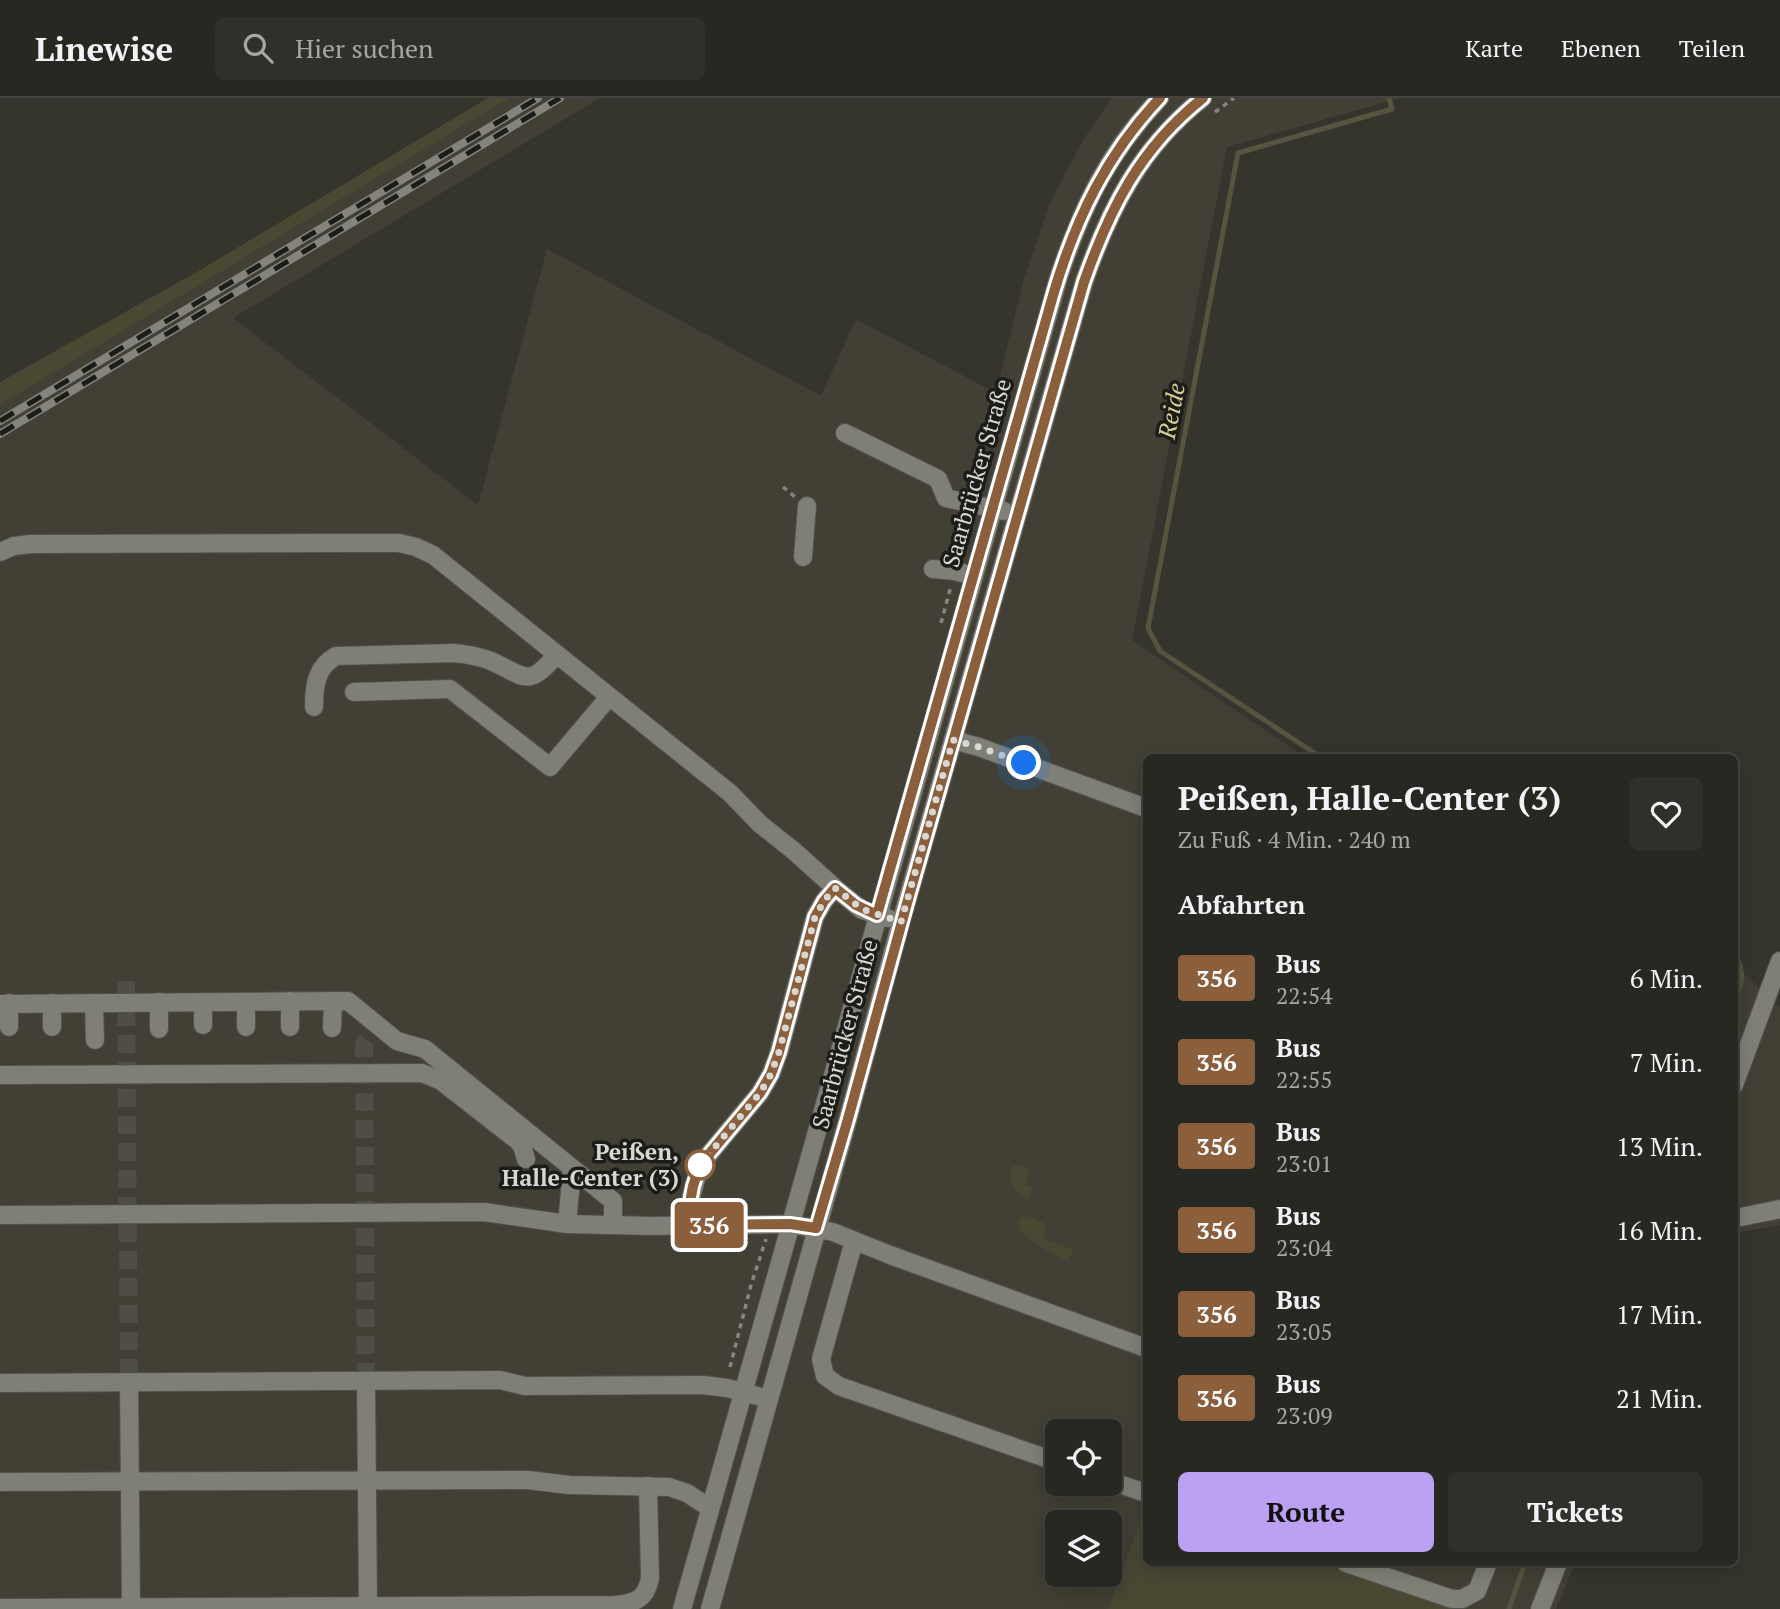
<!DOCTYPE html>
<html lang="de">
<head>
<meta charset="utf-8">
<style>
  body { margin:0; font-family:"PT Serif",serif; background:#30302a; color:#f1f3f6; height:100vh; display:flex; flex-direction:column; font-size:26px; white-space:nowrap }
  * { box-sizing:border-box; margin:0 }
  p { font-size:23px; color:#a5a6a5 }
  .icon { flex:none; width:38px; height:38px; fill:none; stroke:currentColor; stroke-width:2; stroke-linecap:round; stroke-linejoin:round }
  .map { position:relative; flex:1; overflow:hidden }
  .drawer { position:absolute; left:1143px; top:656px; width:595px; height:812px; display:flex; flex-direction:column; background:#282822; border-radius:10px; box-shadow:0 4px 18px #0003,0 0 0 2px #444440 }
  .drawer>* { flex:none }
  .badge { padding:0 14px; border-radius:5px; font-size:24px; line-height:46px }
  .tools { position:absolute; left:1045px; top:1321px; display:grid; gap:14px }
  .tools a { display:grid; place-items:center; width:77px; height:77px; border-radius:10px; background:#282822; box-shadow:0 4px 18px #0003,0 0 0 2px #444440; font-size:35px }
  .you { position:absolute; width:35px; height:35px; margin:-18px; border:5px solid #fff; border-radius:50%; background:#1a73e8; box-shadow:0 0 0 10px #1a73e833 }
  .map>.badge { position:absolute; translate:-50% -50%; box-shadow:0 0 0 4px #fff }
  h2 { padding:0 35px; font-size:26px; line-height:63px }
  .round { display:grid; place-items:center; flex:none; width:74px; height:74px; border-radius:10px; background:#30302a }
  .overview { display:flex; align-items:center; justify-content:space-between; height:119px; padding:0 35px }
  h1 { font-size:33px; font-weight:800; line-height:52px }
  .cta { display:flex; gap:14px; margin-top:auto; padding:14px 35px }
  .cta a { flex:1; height:80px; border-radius:10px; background:#bca0f2; color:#111; font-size:28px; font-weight:800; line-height:80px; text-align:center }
  .cta a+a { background:#30302a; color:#f1f3f6 }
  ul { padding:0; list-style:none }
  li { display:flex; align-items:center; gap:21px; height:84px; padding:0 35px }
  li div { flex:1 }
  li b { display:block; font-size:26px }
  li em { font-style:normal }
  li .badge { min-width:77px; font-weight:700; text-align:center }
  header { display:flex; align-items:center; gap:42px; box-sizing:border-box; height:98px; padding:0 35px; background:#282822; border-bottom:2px solid #444440 }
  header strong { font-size:33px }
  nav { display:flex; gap:38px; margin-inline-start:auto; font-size:24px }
  .search { width:490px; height:63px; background:#30302a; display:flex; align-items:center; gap:18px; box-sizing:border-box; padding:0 24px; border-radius:10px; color:#a5a6a5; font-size:26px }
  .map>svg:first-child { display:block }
</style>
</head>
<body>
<header>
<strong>Linewise</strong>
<div class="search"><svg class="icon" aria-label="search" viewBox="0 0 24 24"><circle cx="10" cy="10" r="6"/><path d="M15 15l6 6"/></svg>Hier suchen</div>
<nav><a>Karte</a><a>Ebenen</a><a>Teilen</a></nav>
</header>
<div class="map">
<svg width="1780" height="1511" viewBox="0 0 1780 1511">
  <rect width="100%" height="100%" fill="#36352d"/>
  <g fill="#424034" fill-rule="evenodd">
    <path d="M510,0H600L233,220L478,407L547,151L821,298L856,221L996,295L1023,184L1050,105L1083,42L1112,0H1400L1227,49L1132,542L1306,660H1146V1465H1575L1556,1511H0V307ZM1057,1334H1110V1386H1057ZM1057,1424H1110V1477H1057Z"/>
    <polygon points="1734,866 1780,910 1780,1127 1734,1135"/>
  </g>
  <g fill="#4a4733">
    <polygon points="488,0 510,0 0,307 0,284 195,175"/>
    <path d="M1018,1067L1030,1072L1026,1086L1033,1089L1028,1101C1014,1096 1007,1085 1012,1069Z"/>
    <path d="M1026,1118L1047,1126L1043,1141L1073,1151L1069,1164C1058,1158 1025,1142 1020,1132C1017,1128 1019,1124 1020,1120Z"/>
    <polygon points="1146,1407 1146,1465 1325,1465 1458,1511 1108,1511"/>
  </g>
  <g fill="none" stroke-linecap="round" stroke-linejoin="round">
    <g stroke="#56533f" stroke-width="5">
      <polyline points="1322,660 1160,553 1148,530 1238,55 1392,11 1389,0"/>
      <path d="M1734,855C1746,874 1742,885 1734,904"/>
      <polyline points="1509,1511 1525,1465"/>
    </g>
    <g stroke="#4e4d46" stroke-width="18" stroke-dasharray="18 9" stroke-linecap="butt">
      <polyline points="126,883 129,1284"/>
      <polyline points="366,1283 364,946 389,915"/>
    </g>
    <defs>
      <g id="minor">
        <polyline points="845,335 938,381 946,400 1004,413"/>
        <polyline points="0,454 14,448 31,446 350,445 399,445 416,449 433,457 730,695 760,726 794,753 835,790"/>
        <polyline points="803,459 807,408"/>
        <polyline points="933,471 955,473 973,478"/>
        <polyline points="354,594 450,591 550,669 609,599"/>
        <path d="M314,609C314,588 316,569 336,558L453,555C466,556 478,558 491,563C523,577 528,592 556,557"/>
        <polyline points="953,642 979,649 1146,710"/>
        <polyline points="159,904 159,931"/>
        <polyline points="246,904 246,929"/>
        <polyline points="52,905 52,929"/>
        <polyline points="94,905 95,942"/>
        <polyline points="0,906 348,903 397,943 425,951 613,1103 613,1127"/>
        <polyline points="203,927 203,904"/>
        <polyline points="9,929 9,905"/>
        <polyline points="290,929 290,903"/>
        <polyline points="332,930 333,903"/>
        <polyline points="0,977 422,975 441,983 518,1043 522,1048 526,1061"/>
        <polyline points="1734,987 1780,863"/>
        <polyline points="0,1117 484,1114 567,1126 653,1128 790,1126 833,1134 890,1157 1146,1250"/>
        <polyline points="1741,1119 1780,1111"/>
        <polyline points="567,1126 572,1071"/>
        <polyline points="692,1127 691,1099 700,1067 760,995 771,976 779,954 815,819 824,803 835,790 862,812 888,820"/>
        <polyline points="854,1143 821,1261 825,1278 839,1288 1057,1364"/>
        <polyline points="366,1283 368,1509"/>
        <polyline points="129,1284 131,1510"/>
        <polyline points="0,1285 500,1282 525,1288 703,1287 727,1290 769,1301"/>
        <polyline points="1110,1383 1146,1395"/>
        <polyline points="0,1384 528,1382 569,1387 669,1389 687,1395 710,1410"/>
        <polyline points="1346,1465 1452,1501 1462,1501 1477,1493 1488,1465"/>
        <path d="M0,1510L615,1507C636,1505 646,1501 650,1480L648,1388"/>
        <path d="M682,1511L1059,178C1083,107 1108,55 1160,0"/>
        <path d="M710,1511L848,1021L901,824L1084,184C1110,110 1140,50 1203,0"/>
        <polyline points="1540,1511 1558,1465"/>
      </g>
    </defs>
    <use href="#minor" stroke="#51514b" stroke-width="20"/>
    <g stroke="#86857f" stroke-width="3.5" stroke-dasharray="5 5" stroke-linecap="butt">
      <polyline points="1215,14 1234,0"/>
      <polyline points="783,389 795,399"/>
      <polyline points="941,525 951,488"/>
      <polyline points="730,1269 751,1187 766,1141"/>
    </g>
    <use href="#minor" stroke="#807f77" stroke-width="18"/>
    <defs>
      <g id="rail">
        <polyline points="0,323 538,0"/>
        <polyline points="0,336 560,0"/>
      </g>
    </defs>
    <use href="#rail" stroke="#84837d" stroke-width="8"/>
    <use href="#rail" stroke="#1c1c19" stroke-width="5" stroke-dasharray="16" stroke-linecap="butt"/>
  </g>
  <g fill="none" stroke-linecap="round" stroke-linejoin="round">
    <defs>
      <path id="line" d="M1160,0C1107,56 1076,120 1054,194L877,817L856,807L835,790L824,803L815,819L779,954L771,976L760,995L700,1067L693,1088L691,1099L692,1127L790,1126L816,1130L848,1021L909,798L1084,184C1110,110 1140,50 1203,0"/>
    </defs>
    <use href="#line" stroke="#fff" stroke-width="16"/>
    <use href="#line" stroke="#8b5e3c" stroke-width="10"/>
    <polyline stroke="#d8d8d3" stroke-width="7" stroke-dasharray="0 12.6" points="700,1067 760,995 771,976 779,954 815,819 824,803 835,790 862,811 901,824 953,642 979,649 1024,665"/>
  </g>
  <circle fill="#fff" stroke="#8b5e3c" stroke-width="3.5" cx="700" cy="1067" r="14"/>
  <g text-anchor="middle" stroke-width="7" stroke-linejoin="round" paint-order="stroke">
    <g font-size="23" fill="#d8d8d3" stroke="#1c1c19">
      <text transform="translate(977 375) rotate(-74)" y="8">Saarbrücker Straße</text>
      <text transform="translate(845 936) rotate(-75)" y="8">Saarbrücker Straße</text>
    </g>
    <g font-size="23" font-weight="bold" fill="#d8d8d3" stroke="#1c1c19" text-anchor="end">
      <text x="679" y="1062">Peißen,<tspan x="679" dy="26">Halle-Center (3)</tspan></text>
    </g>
    <g font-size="24" font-style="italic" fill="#d6cd91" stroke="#1c1c19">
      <text transform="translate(1172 313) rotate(-79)" y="8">Reide</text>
    </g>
  </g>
</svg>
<div class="tools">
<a><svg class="icon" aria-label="locate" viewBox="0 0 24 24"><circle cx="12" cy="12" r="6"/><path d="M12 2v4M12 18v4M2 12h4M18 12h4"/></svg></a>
<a><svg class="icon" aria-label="layers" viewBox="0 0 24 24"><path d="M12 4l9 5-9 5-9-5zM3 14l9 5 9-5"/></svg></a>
</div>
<div class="you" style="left:1024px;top:665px"></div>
<b class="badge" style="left:709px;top:1127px;background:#8b5e3c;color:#fff">356</b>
<section class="drawer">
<div class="overview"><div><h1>Peißen, Halle-Center (3)</h1><p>Zu Fuß · 4 Min. · 240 m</p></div><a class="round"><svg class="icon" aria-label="heart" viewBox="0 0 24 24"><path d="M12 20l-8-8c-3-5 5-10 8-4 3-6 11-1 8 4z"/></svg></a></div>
<h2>Abfahrten</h2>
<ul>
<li><span class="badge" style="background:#8b5e3c;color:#fff">356</span><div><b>Bus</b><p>22:54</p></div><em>6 Min.</em></li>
<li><span class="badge" style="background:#8b5e3c;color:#fff">356</span><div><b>Bus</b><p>22:55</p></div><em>7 Min.</em></li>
<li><span class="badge" style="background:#8b5e3c;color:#fff">356</span><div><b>Bus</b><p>23:01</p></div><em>13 Min.</em></li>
<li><span class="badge" style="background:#8b5e3c;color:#fff">356</span><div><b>Bus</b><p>23:04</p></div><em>16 Min.</em></li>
<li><span class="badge" style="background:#8b5e3c;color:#fff">356</span><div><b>Bus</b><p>23:05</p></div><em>17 Min.</em></li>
<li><span class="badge" style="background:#8b5e3c;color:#fff">356</span><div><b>Bus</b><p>23:09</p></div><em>21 Min.</em></li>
</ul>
<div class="cta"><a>Route</a><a>Tickets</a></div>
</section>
</div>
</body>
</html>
